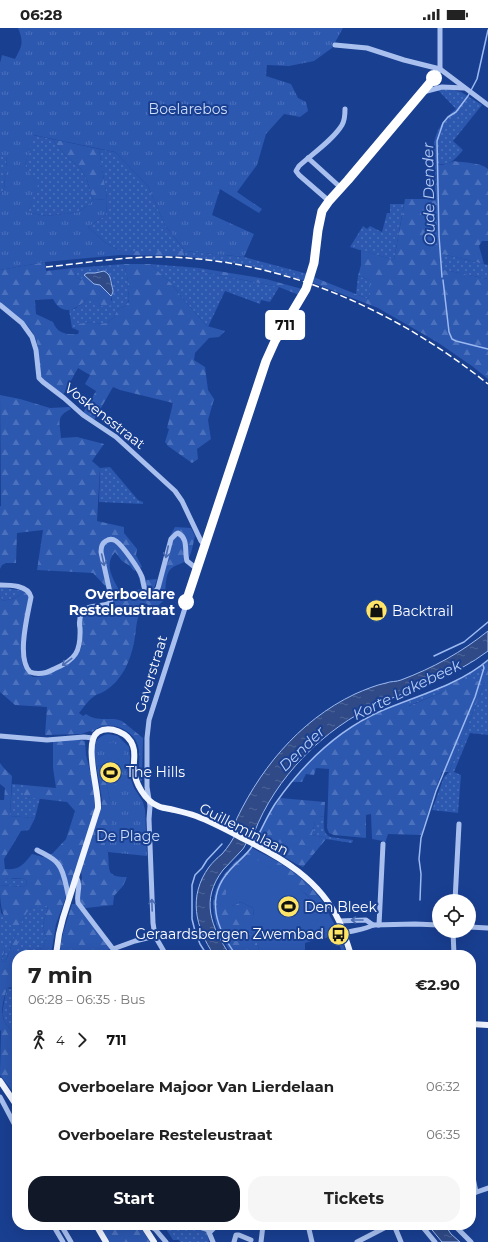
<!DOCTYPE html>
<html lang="en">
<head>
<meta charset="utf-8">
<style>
  body { margin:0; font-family:Montserrat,sans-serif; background:#f6f6f6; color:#222; height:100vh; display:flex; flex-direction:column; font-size:15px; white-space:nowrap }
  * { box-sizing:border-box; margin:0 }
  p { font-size:13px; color:#767676 }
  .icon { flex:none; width:22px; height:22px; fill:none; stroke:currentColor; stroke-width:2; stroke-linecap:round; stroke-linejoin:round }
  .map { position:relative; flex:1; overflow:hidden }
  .panel { position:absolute; left:12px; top:922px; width:464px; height:280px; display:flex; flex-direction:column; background:#fff; border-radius:16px; box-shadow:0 4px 16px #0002 }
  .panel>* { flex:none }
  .badge { padding:0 8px; border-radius:3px; font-size:14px; line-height:26px }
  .buttons { position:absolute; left:432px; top:866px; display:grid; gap:8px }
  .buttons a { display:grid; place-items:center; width:44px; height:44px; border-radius:50%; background:#fff; box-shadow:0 4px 16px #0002; font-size:20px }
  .map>.badge { position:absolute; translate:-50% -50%; box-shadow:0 0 0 2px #fff }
  .legs { display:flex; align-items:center; gap:6px; height:44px; padding:0 16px; font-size:13px }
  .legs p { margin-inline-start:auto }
  .headline { display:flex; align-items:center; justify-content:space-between; height:68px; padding:0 16px }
  h1 { font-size:22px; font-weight:700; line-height:30px }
  .cta { display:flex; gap:8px; margin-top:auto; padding:8px 16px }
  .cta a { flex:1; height:46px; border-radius:16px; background:#111827; color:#fff; font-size:16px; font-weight:700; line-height:46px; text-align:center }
  .cta a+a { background:#f6f6f6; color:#222 }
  ul { padding:0 16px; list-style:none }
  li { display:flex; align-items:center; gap:14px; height:48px; font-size:15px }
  li i { display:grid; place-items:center; width:6px; height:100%; margin:0 5px; background:currentColor }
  li i::after { content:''; width:10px; height:10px; margin:-5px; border:3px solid; border-radius:50%; background:#fff }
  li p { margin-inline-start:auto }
  li:first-child i { background:linear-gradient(#0000 50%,currentColor 0) }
  li:last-child i { background:linear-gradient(currentColor 50%,#0000 0) }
  .status { display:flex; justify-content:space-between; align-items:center; height:28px; padding:0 20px; background:#fff; direction:ltr }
  .status svg { height:11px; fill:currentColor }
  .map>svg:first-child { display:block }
</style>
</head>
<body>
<div class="status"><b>06:28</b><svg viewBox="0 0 49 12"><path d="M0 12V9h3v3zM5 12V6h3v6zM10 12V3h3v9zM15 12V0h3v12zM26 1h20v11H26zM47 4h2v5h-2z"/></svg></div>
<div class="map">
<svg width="488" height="1214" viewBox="0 0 488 1214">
  <defs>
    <pattern id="grass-dots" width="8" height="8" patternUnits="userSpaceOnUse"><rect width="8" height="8" fill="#2c58b0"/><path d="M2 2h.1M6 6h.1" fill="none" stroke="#4c71bc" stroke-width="1.8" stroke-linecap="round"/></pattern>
    <pattern id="forest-firs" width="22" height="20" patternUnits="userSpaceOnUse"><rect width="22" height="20" fill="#2c58b0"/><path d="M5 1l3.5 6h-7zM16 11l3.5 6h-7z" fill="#4c71bc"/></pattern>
    <pattern id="park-tufts" width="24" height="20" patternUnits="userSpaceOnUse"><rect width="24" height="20" fill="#2c58b0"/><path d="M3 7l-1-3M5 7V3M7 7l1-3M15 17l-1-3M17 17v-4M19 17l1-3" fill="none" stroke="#4c71bc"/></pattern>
    <pattern id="water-ripples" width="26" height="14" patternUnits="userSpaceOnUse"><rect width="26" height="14" fill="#2f4a87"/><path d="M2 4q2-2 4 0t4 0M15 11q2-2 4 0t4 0" fill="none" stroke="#4e6599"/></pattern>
  </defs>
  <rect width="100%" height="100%" fill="#193f91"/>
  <g fill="url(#grass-dots)">
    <path d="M448,61L461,64L482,77L453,113L463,122C453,134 451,136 435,137C436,130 434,123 434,117C435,103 445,89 456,81L438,62Z"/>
    <polygon points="33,107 52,111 66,128 81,141 87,152 93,172 79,184 46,188 28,184 37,157 25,137"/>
    <polygon points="99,121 115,124 148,158 165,197 185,223 244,229 308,246 306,253 247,237 184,228 185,223 120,223 106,215 88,199 106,187 107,171"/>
    <polygon points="0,127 7,128 4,161 0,167"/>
    <polygon points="390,176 404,176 394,232 350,219 363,198 367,201 370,198 382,204 387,185 390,185"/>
    <polygon points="442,226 488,237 488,251 440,241"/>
    <path d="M124,236L127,248L129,272L125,278L118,281L114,289L107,295L95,296L90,294L78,296L75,301L72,300L69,282C78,281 85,274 90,266L101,278L112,272L111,268L113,264L112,252L101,243L95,245H87L81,252L76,249L74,240Z"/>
    <polygon points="150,236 199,240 198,243 279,259 270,274 261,272 260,276 225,263 208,299 183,271 171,255"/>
    <polygon points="358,248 370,252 370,267 368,271 356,266"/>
    <polygon points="110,439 138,472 143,474 143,476 99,474 100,440"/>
    <polygon points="0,559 25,563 15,570 3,573 0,568"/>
    <polygon points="483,637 484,640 479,655 464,652 462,649"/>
    <polygon points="485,654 488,655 488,707 470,705 454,744 461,747 458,785 432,782 444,749 449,744"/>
    <polygon points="443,658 445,663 408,678 406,673"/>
    <polygon points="12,756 24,757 24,769 40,770 35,790 10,788"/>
    <path d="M320,788L324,789C324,797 322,805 330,809L353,812L352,815L326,811L323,809L312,807L315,794Z"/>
    <polygon points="2,850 25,851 27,853 26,857 23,859 0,857 0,851"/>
    <path d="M0,878L1,885L19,899C27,882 28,877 48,878L43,897L46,911L43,920L38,921L30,927H17V939H16L14,937L16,907C10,915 11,926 4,934L1,933L5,923L3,915H0Z"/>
    <path d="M16,947H17V996L12,1003C10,1000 6,997 4,993C1,984 5,969 7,960L11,961Z"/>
    <polygon points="187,1200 198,1200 207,1204 209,1214 180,1214 179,1212 173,1212 166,1201"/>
  </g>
  <g fill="url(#forest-firs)">
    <polygon points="52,111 99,121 107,171 93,172 87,152 81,141 66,128"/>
    <path d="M454,133C464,135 480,134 488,141V213H482L479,218L484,236L442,226L440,241L488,251V351L472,338L437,314L378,280L311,254L313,249L316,250L368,271L370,267V252L358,248L361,237V222L394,232L405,171H435V137H442Z"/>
    <polygon points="120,223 185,223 184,228 120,227"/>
    <path d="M45,234L46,243L74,240L76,249L81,252L84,247L94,256L100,257L111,268V277L106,279L101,278L90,267C80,280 63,291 53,271L35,272L36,286L53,294C57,306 68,307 78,306L79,303L75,301L77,296L91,294L95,296L107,295L114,289L118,281L125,278L129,273L127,248L124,236H150L171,255L183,271L207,298L225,303L219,309L209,310L195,325L194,332L205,339L208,362L214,371L208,392L211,411L197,421L198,431L192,435L168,418L165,414L169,401L167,400L173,375L120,362L113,359L94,392L83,385L96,363L85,356L90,347L78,340L63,367C57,363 48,358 44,352C37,344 41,322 35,309C28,294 14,285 0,275V242Z"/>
    <polygon points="199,240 266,251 302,261 299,267 279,259 198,243"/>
    <path d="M0,367L20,371L50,380L69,379L71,381C55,389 60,394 61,410L77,409L104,416L92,433L100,440L97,493L124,499V505L137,521L136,527L142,539L134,543L130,538L122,533L115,524C104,537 112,549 119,562L123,560L125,564L142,561L138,547L143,546L146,552L157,551L153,563L157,566L160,563L170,515V508L175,499L191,500L195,508C193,515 192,527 187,532C182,537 174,536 169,543C164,552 167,564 163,573C156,580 153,584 146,575C135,587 137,601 134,615C132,624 129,633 125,641C119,651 112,660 101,665C100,666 97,666 96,667C89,671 84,679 79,685L83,688L86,686C98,695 110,688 122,693L143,710L142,753H140C137,741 142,726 137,715C132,702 113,694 100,699C97,700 94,703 92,704L90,703L81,706L45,707L47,679L15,677L0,664V568L3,573L15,570L25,563L29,567L23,605L22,636L27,644L33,649C48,649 76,636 81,620C84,611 81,599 80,590L85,584L113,571L108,572L107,560L93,545L37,542L43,502L17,505L16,535H6L2,537L0,541V478H1Z"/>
    <path d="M488,633V655L485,654L449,744H442L435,763L421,807L388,806L385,815L383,813L372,811L371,786L366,787V810L334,807L329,805L327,800L329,741L316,740L314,747L306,746L302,754H292C320,715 362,690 406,673L409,678L445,663L443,658L462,649L464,652L473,650L479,655L484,640L483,637Z"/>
    <path d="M53,712H80L85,713L86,727L94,759L96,782L101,781L102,772L97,741L99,737L103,739L111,777V801L104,813C105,816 108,821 108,825C110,842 105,849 127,849L123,858L114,868L113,877L86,880L82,879L79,875L82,849L81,844L76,842L56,896L51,927H30L38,921L43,920L46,911L43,897L48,878C28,877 27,883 19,899C15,901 14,900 10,897C0,886 0,872 0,857L23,859L26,857L27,853L25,851L15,850L0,851V772H4L5,760L0,756V735L3,739L12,748L10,788L35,790L29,802L21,803L4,831L5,841C20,842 23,837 32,826L43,829L52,826L66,811L75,783L67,774L24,769V757L56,760L53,740Z"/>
    <polygon points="280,770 325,774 324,789 320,788 319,794 315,794 312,807 323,809 326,811 303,839 298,837 256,812 265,793"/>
    <path d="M252,820C278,833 305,848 322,873L316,877L306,866L268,838L226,878H232L241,874L253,880C255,890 250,894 251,903C252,909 258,914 259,921L255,927H233C214,901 203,871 227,843C234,834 243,827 252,820Z"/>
    <polygon points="72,876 76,876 79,880 109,917 110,921 94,927 59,927 63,905"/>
    <polygon points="338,903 347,927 339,927 338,925 342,924 336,908 315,912 314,907"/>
    <path d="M16,907L19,911C17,919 12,931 16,939H17V947L14,950L15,954L13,959L7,960C4,970 0,983 4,993C6,997 10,1000 12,1003L17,996V1069L0,1047L1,1003L0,1002V915H3C7,921 3,926 1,933L4,934C11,927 10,915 16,907Z"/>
    <polygon points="98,1197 139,1197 150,1214 109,1214"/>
  </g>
  <g fill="url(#park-tufts)">
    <path d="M18,0H343L332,20L314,33L289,38L267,37L266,48L291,56L298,70L306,74L308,83L300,89L284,86L266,106L257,137L237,164L262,181L259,185L220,161L212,187L254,206L244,229L185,223L165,197L148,158L115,124L34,107L25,137L38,157L28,184L46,188L79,184L93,172L107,171L106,187L88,199L106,215L120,223V227L45,234L0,242V167L4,161L7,129L0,127V35L2,27L15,31C22,18 24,14 18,0Z"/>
    <path d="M108,706L118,708L129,719L130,730L129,746L134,760L143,774L145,782L147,828L108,824L104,813L111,801V777L103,739L99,737L97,741C94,726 89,710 108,706Z"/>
  </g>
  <g fill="#2c58b0">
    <polygon points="112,713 125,725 119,732 105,721"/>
    <polygon points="104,730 107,730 122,754 107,759 102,732"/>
    <path d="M258,832C279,844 300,858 316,877L322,873L338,903L315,907V912L305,915V927H255L259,921C258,914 250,907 250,900C250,892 255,891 253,880L241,874L232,878H226C226,874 225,869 226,865C229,851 246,838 258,832Z"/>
  </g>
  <g fill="url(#water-ripples)" stroke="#9cb9f1">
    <path d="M104,243C111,247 110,250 112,258C113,263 114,263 111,268L100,257L94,256L84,247L87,245H95Z"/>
    <path d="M488,603V623C455,648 415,660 378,676C324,700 275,750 254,805C246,809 247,817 242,822C236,829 229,835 223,842C200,872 211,899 230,927H214C195,899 188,868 209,839C213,834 217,830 222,826C228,819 233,812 237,803L232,801C257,744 298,693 355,666C364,662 376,657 386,655C391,653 396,654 401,652C433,640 462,624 488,603Z"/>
    <polygon points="428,1197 445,1197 451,1206 460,1214 442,1214"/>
  </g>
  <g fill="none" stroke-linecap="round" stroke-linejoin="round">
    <g stroke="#9cb9f1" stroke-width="1.5">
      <polyline points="442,249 439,208 437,113 443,95 448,89 456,84 468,68 477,51 488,2"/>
      <polyline points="443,252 449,304 452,311 456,313 488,321"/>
      <polyline points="434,628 464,614 488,594"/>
      <path d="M255,813C262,801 267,788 275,776C302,737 338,702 381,683C416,668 459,657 488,632"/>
      <polyline points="420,872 421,846 419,831 421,810 436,763 475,669 484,640 483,637"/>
      <polyline points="207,927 200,916 195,903 192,891 192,857 195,847 202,840 207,832 222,816"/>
      <path d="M236,927C217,901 204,870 230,842C238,833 247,827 253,817"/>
    </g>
    <g stroke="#a9c0ef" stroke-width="5">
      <polyline points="335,17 367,20 404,32 440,41 488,77"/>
      <polyline points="423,64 442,59 464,60"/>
      <polyline points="308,130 340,159"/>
      <path d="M329,173L299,147L296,143L299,138C312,126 333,112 342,97C345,92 345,87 345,81"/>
      <polyline points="0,277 22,295 32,309 36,322 39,350 43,354 64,370 83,387 116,409 175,463 182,473 201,513 205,517"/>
      <path d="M0,557C10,557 28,557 31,569C28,586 16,630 30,644C38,647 47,645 54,641C76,632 81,623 80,600C79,595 79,590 82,585C88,575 101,580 110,575L111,569L101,524C101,519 102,515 106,513C109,511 113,511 116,513C123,518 139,541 142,549C144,556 143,562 149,566L154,565L158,560L171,511L176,506L178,505C189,511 184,523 187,533L197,541"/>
      <polyline points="0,708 47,712 84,709 93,710"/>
      <path d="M37,822C44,826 54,830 58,836C65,844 66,860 69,870"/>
      <path d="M76,848C82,860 76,863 78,875L113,921L135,913L155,908"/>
      <polyline points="455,873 459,796"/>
      <polyline points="339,893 366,892 373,897"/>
      <polyline points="379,897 383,816"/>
      <polyline points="469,899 488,900"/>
      <polyline points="453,903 454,927"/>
      <path d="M344,905C353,902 365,902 373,897L415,896L439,897"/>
      <polyline points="166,927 155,908 153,895 149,791 150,778 147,759 147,710 149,692 258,353 275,313 306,261 314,235 318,202 322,183 329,173 348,152 436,48 440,41 440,0"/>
      <polyline points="0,1069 17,1101"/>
      <polyline points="471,1140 476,1164"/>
      <polyline points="471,1166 488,1160"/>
      <polyline points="53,1197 63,1214"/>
      <polyline points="61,1197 71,1214"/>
      <polyline points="148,1197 155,1201 166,1214"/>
      <polyline points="185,1197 197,1198 208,1202 213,1214"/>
      <polyline points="308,1197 312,1214"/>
      <polyline points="394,1197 401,1214"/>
      <polyline points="421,1197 435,1214"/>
      <polyline points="454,1197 471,1214"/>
      <polyline points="210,1204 217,1197"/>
      <polyline points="234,1214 236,1207 239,1207 251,1212"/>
      <polyline points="261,1214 263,1197"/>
      <polyline points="357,1214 390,1197"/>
    </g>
    <g stroke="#f1f5ff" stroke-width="6">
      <path d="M56,927L59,906L63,890L98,780C99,762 83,714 98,704C110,697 129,705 133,718C136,726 133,734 134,742C135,755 145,773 158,778C161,780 166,780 170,781C178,783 187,785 196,788C212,794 227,802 242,810C281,829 320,852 339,893C344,904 347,915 351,927"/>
      <polyline points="471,996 488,997"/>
      <polyline points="0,1053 17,1078"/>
      <polyline points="96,1197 106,1214"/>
      <polyline points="143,1197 154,1214"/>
    </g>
    <path stroke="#fff" stroke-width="1.5" stroke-dasharray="7 3" stroke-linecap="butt" d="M46,239C86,235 126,228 167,229C285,232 397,283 488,356"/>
  </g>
  <defs><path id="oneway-shaft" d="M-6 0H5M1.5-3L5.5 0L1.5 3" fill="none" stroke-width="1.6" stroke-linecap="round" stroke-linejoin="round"/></defs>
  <g stroke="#4b6cb2">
    <use href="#oneway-shaft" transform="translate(167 524) rotate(102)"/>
    <use href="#oneway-shaft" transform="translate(103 532) rotate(77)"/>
    <use href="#oneway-shaft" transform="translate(67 634) rotate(143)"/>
    <use href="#oneway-shaft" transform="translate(152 877) rotate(-92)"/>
    <use href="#oneway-shaft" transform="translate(357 892) rotate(-180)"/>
  </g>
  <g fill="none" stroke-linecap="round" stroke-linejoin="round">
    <defs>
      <polyline id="line-1" points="186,574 266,333 275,313 306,261 314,235 318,202 322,183 329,173 348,152 434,50"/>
    </defs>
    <use href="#line-1" stroke="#fff" stroke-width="9"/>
    <use href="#line-1" stroke="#fff" stroke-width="6"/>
  </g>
  <defs>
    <symbol id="shop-disc" viewBox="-11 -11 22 22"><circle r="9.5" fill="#ffe567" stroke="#193f91"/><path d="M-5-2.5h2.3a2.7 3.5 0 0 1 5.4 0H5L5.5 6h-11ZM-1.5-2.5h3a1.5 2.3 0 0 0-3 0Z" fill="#111"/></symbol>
    <symbol id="stadium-disc" viewBox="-11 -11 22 22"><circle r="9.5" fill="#ffe567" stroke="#193f91"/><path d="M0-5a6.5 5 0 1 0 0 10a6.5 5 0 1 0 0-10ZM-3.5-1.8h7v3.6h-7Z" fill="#111"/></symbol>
    <symbol id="bus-disc" viewBox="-11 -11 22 22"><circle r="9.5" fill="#ffe567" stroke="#193f91"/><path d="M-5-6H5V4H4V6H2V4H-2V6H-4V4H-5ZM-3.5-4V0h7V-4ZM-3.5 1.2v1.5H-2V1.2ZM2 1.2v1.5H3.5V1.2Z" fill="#111"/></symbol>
  </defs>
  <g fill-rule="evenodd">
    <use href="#shop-disc" x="364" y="570" width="25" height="25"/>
    <use href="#stadium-disc" x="98" y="732" width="25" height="25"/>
    <use href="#stadium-disc" x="276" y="866" width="25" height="25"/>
    <use href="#bus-disc" x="326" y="894" width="25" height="25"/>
  </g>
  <g fill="#fff" stroke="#fff" stroke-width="2">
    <circle cx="434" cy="50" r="7"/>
    <circle cx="186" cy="574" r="7"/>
  </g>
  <g text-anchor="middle" stroke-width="4" stroke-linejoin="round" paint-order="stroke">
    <g font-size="14" fill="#cfdefb" stroke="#193f91">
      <text x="188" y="86">Boelarebos</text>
      <text x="128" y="813">De Plage</text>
    </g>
    <g font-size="14" fill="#fff" stroke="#193f91">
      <text transform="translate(105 388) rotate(38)" y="5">Voskensstraat</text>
      <text transform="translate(151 646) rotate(-73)" y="5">Gaverstraat</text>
      <text transform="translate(244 801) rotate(27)" y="5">Guilleminlaan</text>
    </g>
    <g font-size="14" font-weight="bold" fill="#fff" stroke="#193f91" text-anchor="end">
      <text x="175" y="571">Overboelare<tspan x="175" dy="16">Resteleustraat</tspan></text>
    </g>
    <g font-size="14" fill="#fff" stroke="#193f91" text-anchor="start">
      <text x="392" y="588">Backtrail</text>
      <text x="126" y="749">The Hills</text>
      <text x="304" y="884">Den Bleek</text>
      <text x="324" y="911" text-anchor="end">Geraardsbergen Zwembad</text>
    </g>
    <g font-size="15" font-style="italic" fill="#b5cbf6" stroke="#193f91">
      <text transform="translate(429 166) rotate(-91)" y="5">Oude Dender</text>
      <text transform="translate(407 662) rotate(-26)" y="5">Korte Lakebeek</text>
      <text transform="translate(302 721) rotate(-44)" y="5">Dender</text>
    </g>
  </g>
</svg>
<div class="buttons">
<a><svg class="icon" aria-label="locate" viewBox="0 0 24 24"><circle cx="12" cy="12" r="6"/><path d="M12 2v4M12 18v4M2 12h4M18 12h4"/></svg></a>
</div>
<b class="badge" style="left:285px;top:297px;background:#fff;color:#111">711</b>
<section class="panel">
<div class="headline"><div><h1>7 min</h1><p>06:28 – 06:35 · Bus</p></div><b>€2.90</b></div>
<div class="legs"><svg class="icon" aria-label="walk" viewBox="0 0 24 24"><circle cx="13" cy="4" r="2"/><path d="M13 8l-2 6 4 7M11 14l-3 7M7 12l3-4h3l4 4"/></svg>4<svg class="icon" aria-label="forward" viewBox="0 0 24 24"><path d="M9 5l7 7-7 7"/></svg><b class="badge" style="background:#fff;color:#111">711</b></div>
<ul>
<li><i style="color:#fff"></i><b>Overboelare Majoor Van Lierdelaan</b><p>06:32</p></li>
<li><i style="color:#fff"></i><b>Overboelare Resteleustraat</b><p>06:35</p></li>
</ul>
<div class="cta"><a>Start</a><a>Tickets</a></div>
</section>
</div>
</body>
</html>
